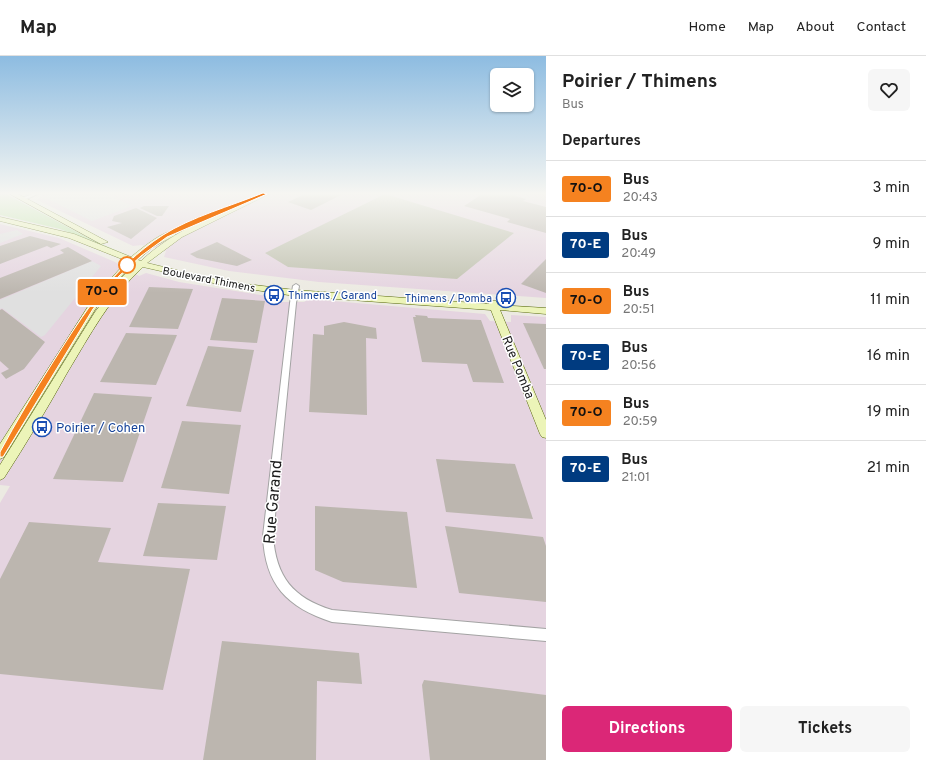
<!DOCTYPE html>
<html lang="en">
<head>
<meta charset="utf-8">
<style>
  body { margin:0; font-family:Overpass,sans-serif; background:#f6f6f6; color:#222; height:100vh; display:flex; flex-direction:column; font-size:15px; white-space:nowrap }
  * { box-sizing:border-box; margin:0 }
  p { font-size:13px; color:#767676 }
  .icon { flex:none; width:22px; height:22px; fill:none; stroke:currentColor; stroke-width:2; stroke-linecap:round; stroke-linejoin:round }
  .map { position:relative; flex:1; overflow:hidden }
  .panel { display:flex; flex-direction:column; background:#fff; width:380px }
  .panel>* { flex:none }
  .badge { padding:0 8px; border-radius:3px; font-size:14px; line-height:26px }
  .tools { position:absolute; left:490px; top:12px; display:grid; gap:8px }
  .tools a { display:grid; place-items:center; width:44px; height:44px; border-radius:6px; background:#fff; box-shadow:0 1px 3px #0004; font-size:20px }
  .map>.badge { position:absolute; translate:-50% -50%; box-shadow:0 0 0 2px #fff }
  h2 { padding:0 16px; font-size:15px; line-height:36px }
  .round { display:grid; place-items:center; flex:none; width:42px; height:42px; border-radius:6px; background:#f6f6f6 }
  .head { display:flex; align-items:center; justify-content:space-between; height:68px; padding:0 16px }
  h1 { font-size:19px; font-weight:700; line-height:30px }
  .button { display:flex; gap:8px; margin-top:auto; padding:8px 16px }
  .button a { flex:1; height:46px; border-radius:6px; background:#db2777; color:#fff; font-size:16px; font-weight:700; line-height:46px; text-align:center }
  .button a+a { background:#f6f6f6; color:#222 }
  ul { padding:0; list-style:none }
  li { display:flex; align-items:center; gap:12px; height:56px; padding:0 16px; border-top:1px solid #e0e0e0 }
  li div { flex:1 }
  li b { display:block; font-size:15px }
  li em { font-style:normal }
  li .badge { min-width:44px; font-weight:700; text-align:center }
  header { display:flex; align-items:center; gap:24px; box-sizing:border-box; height:56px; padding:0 20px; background:#fff; border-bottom:1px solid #e0e0e0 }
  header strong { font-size:19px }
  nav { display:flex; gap:22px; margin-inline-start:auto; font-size:14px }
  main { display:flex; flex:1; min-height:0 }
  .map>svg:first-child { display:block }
</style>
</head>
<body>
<header>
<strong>Map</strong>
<nav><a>Home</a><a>Map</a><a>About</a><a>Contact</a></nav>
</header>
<main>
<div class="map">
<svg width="546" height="704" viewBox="0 0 546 704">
  <rect width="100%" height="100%" fill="#eceae2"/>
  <g fill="#e5d4e0">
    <polygon points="38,138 546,138 546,242 319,226 229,215 164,201 166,195 142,189 133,190 37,144 42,140"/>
    <polygon points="0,168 59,182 115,206 139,220 146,217 179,226 280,242 281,246 304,246 309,243 485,258 490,265 511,266 511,259 546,261 546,704 0,704 0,447 10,430 0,429"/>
  </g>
  <polygon fill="#bfc0ae" points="385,138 514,177 457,223 288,211 265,197"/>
  <polygon fill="#c2e4aa" points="0,138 6,138 90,183 127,199 60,173 0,159"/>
  <g fill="#e0e0e0">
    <polygon points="54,138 106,138 132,150 92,165 44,141"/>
    <polygon points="17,174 23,178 0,187 0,178"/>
    <polygon points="92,205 101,210 45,279 41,281 2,252 0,253 0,244"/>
  </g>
  <g fill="#bcb6af">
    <polygon points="305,138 343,138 311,154 288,146"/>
    <polygon points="482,138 509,138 526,143 523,145 546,151 546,177 507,166 510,163 464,150"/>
    <polygon points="144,150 169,150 162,160 157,160 140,152"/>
    <polygon points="136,152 157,162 131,183 107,171 122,167 112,165 114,160"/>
    <polygon points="30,180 61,188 51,192 47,190 0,208 0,190"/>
    <polygon points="217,186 252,204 237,210 197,202 190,198"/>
    <polygon points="68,191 92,205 0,243 0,222 64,197 60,194"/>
    <polygon points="546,203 546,237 521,228"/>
    <polygon points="149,231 193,233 178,273 129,271"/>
    <polygon points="222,242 265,245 257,287 210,284"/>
    <polygon points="2,253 45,286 24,313 6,323 1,317 9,313 0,305 0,254"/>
    <polygon points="415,259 427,260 428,262 481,264 504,327 473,326 467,308 422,306 413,261 416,261"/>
    <polygon points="344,266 376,272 377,283 366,282 367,359 309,356 313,278 324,279 324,270"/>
    <polygon points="523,267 546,268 546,313 544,313"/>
    <polygon points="126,277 177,279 156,329 100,326"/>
    <polygon points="208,290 254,294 241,356 186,350"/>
    <polygon points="94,337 152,341 123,426 53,423"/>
    <polygon points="182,365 241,369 229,438 161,432"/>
    <polygon points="436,403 515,408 533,463 446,456"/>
    <polygon points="158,447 226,450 217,504 143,500"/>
    <polygon points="315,450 407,456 417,532 343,526 315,514"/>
    <polygon points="29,466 111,472 98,506 190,513 163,634 0,618 0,523"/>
    <polygon points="445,470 543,481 546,490 546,546 459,537"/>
    <polygon points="222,585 359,597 362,628 317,625 316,704 203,704"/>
    <polygon points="424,624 546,639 546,704 430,704 422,629"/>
  </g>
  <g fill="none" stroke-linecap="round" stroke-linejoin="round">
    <defs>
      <g id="street">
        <polygon points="32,138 38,138 24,144 20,143"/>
        <path d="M296,228L299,230L296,247L273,480C276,521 293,542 332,554L546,573V585L332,566C287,551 265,529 263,480L290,247L293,230Z"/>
      </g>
      <g id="secondary">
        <polygon points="10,138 18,138 108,186 101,188"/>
        <path d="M261,138H269L182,181L147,207L222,225L295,234L489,248L490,245H496L498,249L546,252V258L500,254L546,364V382L542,381L540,378L491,254L295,240L222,229L143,211C110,241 90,279 67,317C47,353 26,388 4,422L0,424V409L95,256L121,222L136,208L133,207L101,244L4,401L0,403V388L94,241L127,205L69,182L0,165V161L74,178L131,201C140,194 163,174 175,175V179L153,191L138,204L141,205C175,173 219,157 261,138Z"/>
      </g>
    </defs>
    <use href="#street" stroke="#a3a3a3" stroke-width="2"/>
    <use href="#secondary" stroke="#57690c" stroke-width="1"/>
    <use href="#street" fill="#fff" fill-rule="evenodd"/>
    <use href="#secondary" fill="#ecf4b8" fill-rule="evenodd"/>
  </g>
  <linearGradient id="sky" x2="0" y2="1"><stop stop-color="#8dbce1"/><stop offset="0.58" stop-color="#f6f6f2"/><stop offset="1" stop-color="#f6f6f2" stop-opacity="0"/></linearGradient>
  <rect width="546" height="237" fill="url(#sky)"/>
  <path fill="#f58220" stroke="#fff" d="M263,137L267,138L167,181L141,200L119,220L93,253L3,401H0V396C16,366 34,336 53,306C84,257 112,212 163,179C191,161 231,150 263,137Z"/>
  <defs>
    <symbol id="bus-ring" viewBox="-11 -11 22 22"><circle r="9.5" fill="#fff" stroke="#1a4fb4" stroke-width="1.5"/><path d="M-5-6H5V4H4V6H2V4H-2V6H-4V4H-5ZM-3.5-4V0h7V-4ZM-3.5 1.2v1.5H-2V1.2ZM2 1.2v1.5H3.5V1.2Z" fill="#1a4fb4"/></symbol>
  </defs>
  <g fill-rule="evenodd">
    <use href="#bus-ring" x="263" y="228" width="22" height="22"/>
    <use href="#bus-ring" x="495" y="231" width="22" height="22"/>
    <use href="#bus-ring" x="31" y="360" width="22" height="22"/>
  </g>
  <circle fill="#fff" stroke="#f58220" stroke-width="2" cx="127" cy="209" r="8"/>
  <g text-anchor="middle" stroke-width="3" stroke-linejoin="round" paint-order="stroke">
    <g font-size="11" fill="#1c1c1c" stroke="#fff">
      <text transform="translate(209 223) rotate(11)" y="4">Boulevard Thimens</text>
    </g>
    <g font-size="11" fill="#164399" stroke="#fff" text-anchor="start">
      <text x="288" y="243">Thimens / Garand</text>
      <text x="492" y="246" text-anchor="end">Thimens / Pomba</text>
    </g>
    <g font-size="13" fill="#1c1c1c" stroke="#fff">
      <text transform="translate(519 311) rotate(68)" y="5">Rue Pomba</text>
    </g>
    <g font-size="13" fill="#164399" stroke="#fff" text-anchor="start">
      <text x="56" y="376">Poirier / Cohen</text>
    </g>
    <g font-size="16" fill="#1c1c1c" stroke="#fff">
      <text transform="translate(272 446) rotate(-85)" y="6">Rue Garand</text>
    </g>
  </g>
</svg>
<div class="tools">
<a><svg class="icon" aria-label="layers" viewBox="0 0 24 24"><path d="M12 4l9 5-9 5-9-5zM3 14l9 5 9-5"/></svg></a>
</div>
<b class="badge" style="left:102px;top:236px;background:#f58220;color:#111">70-O</b>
</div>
<section class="panel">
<div class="head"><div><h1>Poirier / Thimens</h1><p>Bus</p></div><a class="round"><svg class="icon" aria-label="heart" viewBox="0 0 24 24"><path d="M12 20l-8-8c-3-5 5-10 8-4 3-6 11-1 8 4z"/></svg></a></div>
<h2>Departures</h2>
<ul>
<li><span class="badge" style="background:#f58220;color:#111">70-O</span><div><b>Bus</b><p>20:43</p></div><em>3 min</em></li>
<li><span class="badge" style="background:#003b80;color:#fff">70-E</span><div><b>Bus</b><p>20:49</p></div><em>9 min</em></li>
<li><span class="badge" style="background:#f58220;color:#111">70-O</span><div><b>Bus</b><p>20:51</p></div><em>11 min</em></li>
<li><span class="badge" style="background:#003b80;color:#fff">70-E</span><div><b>Bus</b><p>20:56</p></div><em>16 min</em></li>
<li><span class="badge" style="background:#f58220;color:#111">70-O</span><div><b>Bus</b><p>20:59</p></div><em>19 min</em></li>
<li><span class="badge" style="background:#003b80;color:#fff">70-E</span><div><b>Bus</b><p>21:01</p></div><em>21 min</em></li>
</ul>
<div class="button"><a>Directions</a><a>Tickets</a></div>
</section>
</main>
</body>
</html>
